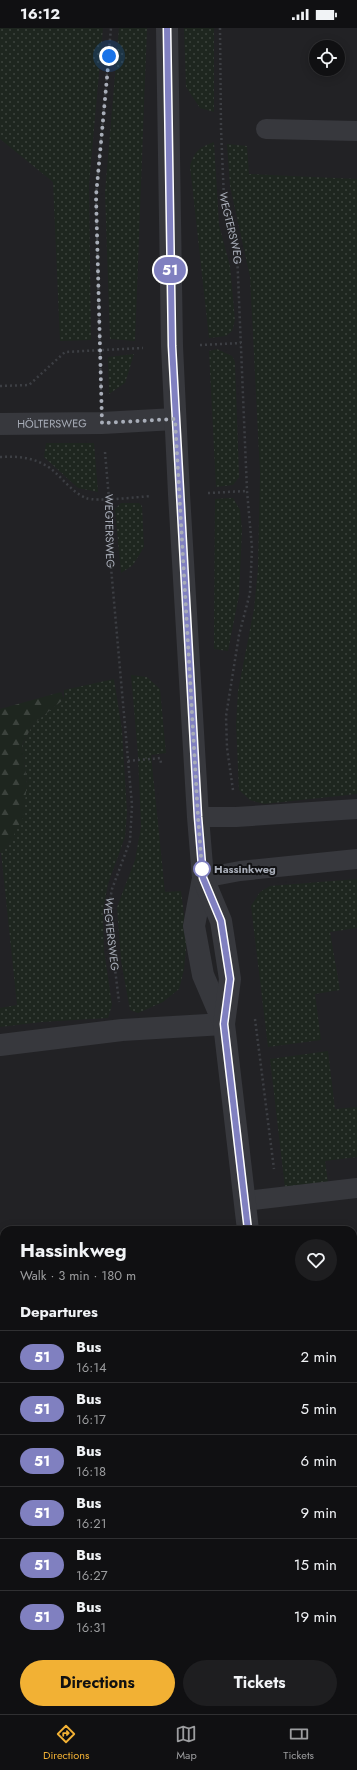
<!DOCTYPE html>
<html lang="en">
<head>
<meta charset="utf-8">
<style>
  body { margin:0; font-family:Jost,sans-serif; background:#1e1e20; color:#f1f3f6; height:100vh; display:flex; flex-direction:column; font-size:15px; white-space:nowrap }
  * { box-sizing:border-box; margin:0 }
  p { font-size:13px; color:#9c9d9f }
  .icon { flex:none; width:22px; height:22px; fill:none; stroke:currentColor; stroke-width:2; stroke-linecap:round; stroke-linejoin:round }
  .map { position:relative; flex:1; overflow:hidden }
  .details { position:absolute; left:0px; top:1198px; width:357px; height:488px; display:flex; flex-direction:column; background:#101012; border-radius:12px 12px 0 0; box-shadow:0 2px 10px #0003,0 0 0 1px #303032 }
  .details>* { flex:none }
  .badge { padding:0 8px; border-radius:13px; font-size:14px; line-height:26px }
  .buttons { position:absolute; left:309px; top:12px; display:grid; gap:8px }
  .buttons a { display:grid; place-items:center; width:36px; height:36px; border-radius:50%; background:#101012; box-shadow:0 2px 10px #0003,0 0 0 1px #303032; font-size:20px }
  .you { position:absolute; width:20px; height:20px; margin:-10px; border:3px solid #fff; border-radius:50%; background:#1a73e8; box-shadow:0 0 0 6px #1a73e833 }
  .map>.badge { position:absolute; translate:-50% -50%; box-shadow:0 0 0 2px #fff }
  h2 { padding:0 20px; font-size:15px; line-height:36px }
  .round { display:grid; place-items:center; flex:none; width:42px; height:42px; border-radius:21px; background:#1e1e20 }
  .headline { display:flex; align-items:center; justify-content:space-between; height:68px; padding:0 20px }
  h1 { font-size:19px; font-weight:700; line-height:30px }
  .button { display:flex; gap:8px; margin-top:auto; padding:8px 20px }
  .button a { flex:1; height:46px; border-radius:24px; background:#f2b134; color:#111; font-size:16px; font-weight:700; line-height:46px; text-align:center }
  .button a+a { background:#1e1e20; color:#f1f3f6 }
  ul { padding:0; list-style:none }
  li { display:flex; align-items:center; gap:12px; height:52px; padding:0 20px; border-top:1px solid #303032 }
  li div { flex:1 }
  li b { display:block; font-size:15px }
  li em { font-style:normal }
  li .badge { min-width:44px; font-weight:700; text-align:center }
  .status { display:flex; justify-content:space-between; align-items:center; height:28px; padding:0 20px; background:#101012; direction:ltr }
  .status svg { height:11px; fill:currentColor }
  .menu { display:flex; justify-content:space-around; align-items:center; height:56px; border-top:1px solid #303032; background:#101012; font-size:11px; color:#9c9d9f }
  .menu a { display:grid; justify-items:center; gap:2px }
  .menu .current { color:#f2b134 }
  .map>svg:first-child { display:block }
</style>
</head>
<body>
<div class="status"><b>16:12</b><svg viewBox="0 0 49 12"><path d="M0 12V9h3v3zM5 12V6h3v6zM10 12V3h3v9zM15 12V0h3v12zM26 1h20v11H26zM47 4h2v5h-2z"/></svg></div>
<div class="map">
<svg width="357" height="1686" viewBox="0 0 357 1686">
  <defs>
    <pattern id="grass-dots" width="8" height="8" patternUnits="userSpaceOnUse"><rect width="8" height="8" fill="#1e261f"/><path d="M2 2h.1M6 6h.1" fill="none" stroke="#3c433d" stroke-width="1.8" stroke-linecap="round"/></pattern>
    <pattern id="forest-firs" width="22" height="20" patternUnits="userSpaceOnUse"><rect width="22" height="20" fill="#1e261f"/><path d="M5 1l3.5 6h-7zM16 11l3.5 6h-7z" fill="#3c433d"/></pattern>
  </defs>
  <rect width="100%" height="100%" fill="#161618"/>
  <path fill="#222225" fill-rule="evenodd" d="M0,0H357V1686H0ZM316,19H338V41H316ZM4,1202H353V1682H4Z"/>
  <g fill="url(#grass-dots)">
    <polygon points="0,0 103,0 89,157 91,312 60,313 53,154 0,111"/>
    <polygon points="119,0 147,0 135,313 110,311 105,164"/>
    <polygon points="184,0 214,0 214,84 200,80 186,59"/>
    <path d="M214,114L219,197L230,238L235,292L232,303L226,308L209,310L190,138C195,123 198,120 214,114Z"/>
    <polygon points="227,116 247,118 249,146 357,151 357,766 264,776 250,772 239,762 236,696 238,663 254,581 258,541 260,445 250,249 230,158"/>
    <polygon points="217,321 232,328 235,334 239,449 233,457 216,459 209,323"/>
    <polygon points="134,326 125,355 109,366 108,329"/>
    <polygon points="46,415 94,415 98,464 78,460 44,429"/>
    <polygon points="233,470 240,482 242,502 239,567 228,623 214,621 215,471"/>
    <polygon points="121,475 139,475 142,478 144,519 133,537 121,545 115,481"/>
    <polygon points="131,647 147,649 160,661 166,725 151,727 165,864 181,863 187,910 184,942 179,961 163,974 138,985 130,982 121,933 117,879 135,832 141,799 138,727"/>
    <polygon points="114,651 122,702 127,784 125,809 108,856 103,883 104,922 112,977 108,990 42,994 0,999 0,980 17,977 1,824 9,816 27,756 22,718 33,696 64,671 64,662"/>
    <polygon points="357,851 357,900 330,904 340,962 315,966 321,1012 268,1019 251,878 260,864 270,858"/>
    <polygon points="328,1023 335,1081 357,1079 357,1129 325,1133 328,1154 285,1160 270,1031"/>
  </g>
  <polygon fill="url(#forest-firs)" points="61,664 64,671 33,696 22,717 27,756 23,790 9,816 0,825 0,681"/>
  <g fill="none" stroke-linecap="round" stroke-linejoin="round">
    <g stroke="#3d3f44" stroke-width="2.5" stroke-dasharray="2 3" stroke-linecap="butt">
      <path id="s1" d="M220,0L221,101L224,171L237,224L247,463L252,520L250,565L239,607L226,688L227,720L233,762"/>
      <polyline points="200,317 241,315"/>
      <polyline points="0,358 29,357 65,324 143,320"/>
      <polyline points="101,367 96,168 111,0"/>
      <path id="s2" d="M105,424L109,471L110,528L132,777L130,813L112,861L108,883L119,974"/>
      <path d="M0,429C16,428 31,429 45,437C59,444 69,463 86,470C96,474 138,469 151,468"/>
      <polyline points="208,465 247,463"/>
      <polyline points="128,733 160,730 161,735"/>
      <polyline points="255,991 274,1141"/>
      <polyline points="353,1273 357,1272"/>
    </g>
    <g stroke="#37383d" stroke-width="20">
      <polyline points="266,101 357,103"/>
      <polyline points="198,789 236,789 357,781"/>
      <polyline points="203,850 240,843 357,831"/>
      <polyline points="245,1173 357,1160"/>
      <polyline points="0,1324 4,1324"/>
      <polyline points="353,1354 357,1353"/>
    </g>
    <g stroke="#37383d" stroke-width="22">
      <path id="s3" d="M0,396L102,395L175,391"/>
      <polyline points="0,1017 122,1002 224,996"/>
    </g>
    <g stroke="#37383d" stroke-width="22">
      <polyline points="167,0 172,318 179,466 198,789 203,850 194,898 203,947 224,996"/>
      <polyline points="203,850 221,893 230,951 224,996 248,1202"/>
      <polyline points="306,1682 307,1686"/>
    </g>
  </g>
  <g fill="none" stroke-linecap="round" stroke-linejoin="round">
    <defs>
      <polyline id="line" points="167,0 172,318 198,789 203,850 221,893 230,951 224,996 248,1202"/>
    </defs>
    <use href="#line" stroke="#fff" stroke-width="9"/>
    <use href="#line" stroke="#8080c0" stroke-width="6"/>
    <polyline stroke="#a8adb8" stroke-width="4" stroke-dasharray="0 7.2" points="109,28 96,168 102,395 175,391 198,789 202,841"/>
  </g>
  <circle fill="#fff" stroke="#8080c0" stroke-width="2" cx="202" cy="841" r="8"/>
  <g text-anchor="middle" stroke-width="4" stroke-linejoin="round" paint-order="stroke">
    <g font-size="11" fill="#a8adb8" stroke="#111113">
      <text dy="4" stroke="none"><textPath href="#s1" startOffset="201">WEGTERSWEG</textPath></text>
      <text dy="4" stroke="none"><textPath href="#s3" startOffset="52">HÖLTERSWEG</textPath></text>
      <text dy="4" stroke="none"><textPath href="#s2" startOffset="79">WEGTERSWEG</textPath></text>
      <text dy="4" stroke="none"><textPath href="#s2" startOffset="487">WEGTERSWEG</textPath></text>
    </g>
    <g font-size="11" font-weight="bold" fill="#a8adb8" stroke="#111113" text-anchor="start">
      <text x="214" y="845">Hassinkweg</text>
    </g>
  </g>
</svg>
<div class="buttons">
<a><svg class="icon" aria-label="locate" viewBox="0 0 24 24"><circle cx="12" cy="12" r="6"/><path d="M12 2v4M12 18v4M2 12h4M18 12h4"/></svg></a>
</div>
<div class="you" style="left:109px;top:28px"></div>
<b class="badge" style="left:170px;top:242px;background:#8080c0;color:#fff">51</b>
<section class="details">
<div class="headline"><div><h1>Hassinkweg</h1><p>Walk · 3 min · 180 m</p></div><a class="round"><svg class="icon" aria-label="heart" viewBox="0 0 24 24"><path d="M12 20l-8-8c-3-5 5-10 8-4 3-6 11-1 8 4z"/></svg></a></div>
<h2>Departures</h2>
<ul>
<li><span class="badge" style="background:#8080c0;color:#fff">51</span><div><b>Bus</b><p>16:14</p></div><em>2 min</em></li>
<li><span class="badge" style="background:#8080c0;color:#fff">51</span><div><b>Bus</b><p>16:17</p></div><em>5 min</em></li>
<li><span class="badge" style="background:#8080c0;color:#fff">51</span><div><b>Bus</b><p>16:18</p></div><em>6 min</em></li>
<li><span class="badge" style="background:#8080c0;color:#fff">51</span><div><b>Bus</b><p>16:21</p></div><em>9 min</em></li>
<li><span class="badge" style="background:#8080c0;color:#fff">51</span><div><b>Bus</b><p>16:27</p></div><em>15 min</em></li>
<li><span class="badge" style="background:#8080c0;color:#fff">51</span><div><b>Bus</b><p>16:31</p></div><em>19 min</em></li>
</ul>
<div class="button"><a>Directions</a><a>Tickets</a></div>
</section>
</div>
<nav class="menu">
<a class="current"><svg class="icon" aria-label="directions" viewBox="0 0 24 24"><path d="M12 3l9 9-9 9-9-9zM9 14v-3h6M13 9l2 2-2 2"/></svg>Directions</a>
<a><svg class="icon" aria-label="map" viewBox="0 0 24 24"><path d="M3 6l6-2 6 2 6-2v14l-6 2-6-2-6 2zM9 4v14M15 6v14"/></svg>Map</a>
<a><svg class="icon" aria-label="tickets" viewBox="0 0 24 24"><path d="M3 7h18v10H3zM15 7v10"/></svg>Tickets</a>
</nav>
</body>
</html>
